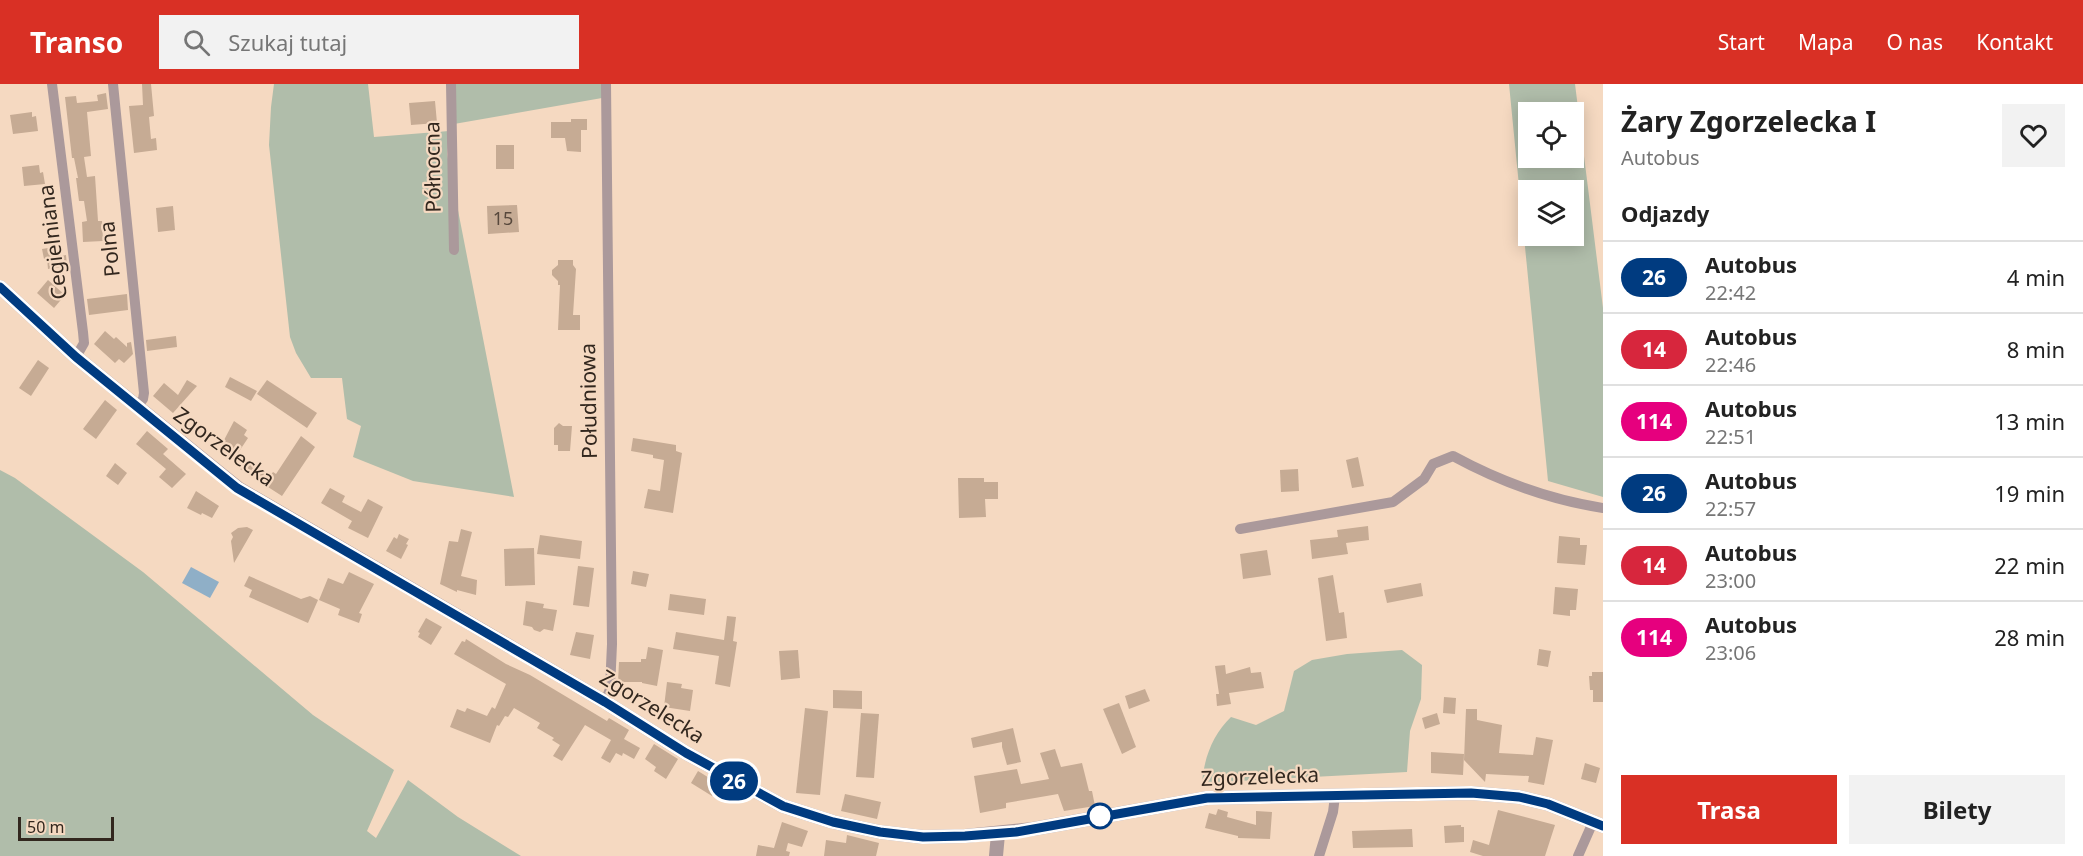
<!DOCTYPE html>
<html lang="pl">
<head>
<meta charset="utf-8">
<style>
  body { margin:0; font-family:"Noto Sans",sans-serif; background:#f2f2f2; color:#222; height:100vh; display:flex; flex-direction:column; font-size:22px; white-space:nowrap }
  * { box-sizing:border-box; margin:0 }
  p { font-size:20px; color:#767676 }
  .icon { flex:none; width:33px; height:33px; fill:none; stroke:currentColor; stroke-width:2; stroke-linecap:round; stroke-linejoin:round }
  .map { position:relative; flex:1; overflow:hidden }
  .sheet { display:flex; flex-direction:column; background:#fff; width:480px }
  .sheet>* { flex:none }
  .badge { padding:0 12px; border-radius:20px; font-size:21px; line-height:39px }
  .controls { position:absolute; left:1518px; top:18px; display:grid; gap:12px }
  .controls a { display:grid; place-items:center; width:66px; height:66px; border-radius:0px; background:#fff; box-shadow:0 3px 15px #0003; font-size:30px }
  .scale { position:absolute; left:18px; bottom:15px; width:96px; box-sizing:border-box; padding-left:6px; border:3px solid #32271e; border-top:0; font-size:16px; line-height:21px; white-space:nowrap; color:#32271e; -webkit-text-stroke:4px #f5d9c1; paint-order:stroke }
  .map>.badge { position:absolute; translate:-50% -50%; box-shadow:0 0 0 3px #fff }
  h2 { padding:0 18px; font-size:22px; line-height:54px }
  .round { display:grid; place-items:center; flex:none; width:63px; height:63px; border-radius:0px; background:#f2f2f2 }
  .overview { display:flex; align-items:center; justify-content:space-between; height:102px; padding:0 18px }
  h1 { font-size:28px; font-weight:700; line-height:45px }
  .action { display:flex; gap:12px; margin-top:auto; padding:12px 18px }
  .action a { flex:1; height:69px; border-radius:0px; background:#d93025; color:#fff; font-size:24px; font-weight:700; line-height:69px; text-align:center }
  .action a+a { background:#f2f2f2; color:#222 }
  ul { padding:0; list-style:none }
  li { display:flex; align-items:center; gap:18px; height:72px; padding:0 18px; border-top:2px solid #e0e0e0 }
  li div { flex:1 }
  li b { display:block; font-size:22px }
  li em { font-style:normal }
  li .badge { min-width:66px; font-weight:700; text-align:center }
  header { display:flex; align-items:center; gap:36px; box-sizing:border-box; height:84px; padding:0 30px; background:#d93025; color:#fff }
  header strong { font-size:28px }
  nav { display:flex; gap:33px; margin-inline-start:auto; font-size:21px }
  .search { width:420px; height:54px; background:#f2f2f2; display:flex; align-items:center; gap:15px; box-sizing:border-box; padding:0 21px; border-radius:0px; color:#767676; font-size:22px }
  main { display:flex; flex:1; min-height:0 }
  .map>svg:first-child { display:block }
</style>
</head>
<body>
<header>
<strong>Transo</strong>
<div class="search"><svg class="icon" aria-label="search" viewBox="0 0 24 24"><circle cx="10" cy="10" r="6"/><path d="M15 15l6 6"/></svg>Szukaj tutaj</div>
<nav><a>Start</a><a>Mapa</a><a>O nas</a><a>Kontakt</a></nav>
</header>
<main>
<div class="map">
<svg width="1603" height="772" viewBox="0 0 1603 772">
  <rect width="100%" height="100%" fill="#f5d9c1"/>
  <g fill="#b0bdaa" fill-rule="evenodd">
    <polygon points="274,0 368,0 374,53 449,47 447,70 514,413 413,397 353,373 361,342 347,335 342,294 311,294 296,269 290,253 269,61 271,23"/>
    <polygon points="455,0 602,0 602,14 454,40"/>
    <path d="M1509,0H1575L1603,224V413L1548,397ZM1528,28H1574V74H1528ZM1528,106H1574V152H1528Z"/>
    <polygon points="0,386 15,394 143,488 313,631 394,686 367,747 376,754 408,696 458,733 521,772 0,772"/>
    <path d="M1402,566L1422,581L1421,615L1410,647L1407,688L1202,699C1204,674 1213,650 1231,633L1256,641L1284,627L1294,587L1312,576L1347,570Z"/>
  </g>
  <polygon fill="#8fafc7" points="191,483 219,498 210,514 182,499"/>
  <g fill="#c6ab94">
    <polygon points="142,0 151,0 154,32 149,33 151,55 156,54 157,66 134,69 129,22 143,21"/>
    <polygon points="106,9 108,25 87,28 91,72 84,73 87,93 95,92 98,137 102,137 103,157 83,158 82,138 87,137 84,117 79,117 76,94 78,94 74,74 72,74 65,13 76,12 77,19 98,17 97,11"/>
    <polygon points="435,17 437,39 411,41 409,19"/>
    <polygon points="32,28 32,33 36,32 38,47 13,50 10,31"/>
    <polygon points="571,35 587,35 587,46 581,46 581,68 567,67 565,54 551,54 551,38 571,38"/>
    <rect x="496" y="61" width="18" height="24"/>
    <polygon points="39,81 40,89 43,88 45,100 24,102 22,83"/>
    <polygon points="517,121 519,148 488,150 487,122"/>
    <polygon points="173,122 175,146 158,148 156,124"/>
    <polygon points="60,162 61,172 66,171 67,182 48,185 47,174 44,175 42,165"/>
    <polygon points="558,176 573,176 573,181 576,185 573,231 580,231 580,246 558,246 560,201 558,201 558,197 552,191 552,186 558,181"/>
    <polygon points="48,196 65,211 54,224 37,209"/>
    <polygon points="127,210 128,226 89,231 87,215"/>
    <polygon points="105,247 114,255 116,253 127,263 127,259 131,258 133,270 124,279 119,275 115,279 94,260"/>
    <polygon points="176,252 177,263 147,267 146,256"/>
    <polygon points="38,276 49,284 31,312 19,304"/>
    <polygon points="230,293 257,307 251,317 225,303"/>
    <polygon points="187,296 197,302 173,329 153,312 164,299 178,311"/>
    <polygon points="267,296 317,329 307,344 257,310"/>
    <polygon points="105,316 117,326 96,355 83,345"/>
    <polygon points="234,337 247,346 244,351 248,354 238,369 223,358"/>
    <polygon points="559,339 563,342 572,342 570,367 558,367 558,361 554,361 554,344"/>
    <polygon points="147,347 168,365 163,370 186,390 172,404 159,393 166,385 136,360"/>
    <polygon points="301,352 315,363 282,412 240,385 246,376 270,392 273,388 276,390"/>
    <polygon points="633,354 676,361 676,367 682,369 673,429 644,424 648,405 660,407 664,376 653,374 653,371 631,367"/>
    <polygon points="1358,373 1364,402 1352,404 1346,376"/>
    <polygon points="115,379 127,389 118,401 106,392"/>
    <polygon points="1298,385 1299,407 1281,408 1280,386"/>
    <polygon points="958,394 984,394 984,398 998,398 998,415 985,415 986,433 959,434"/>
    <polygon points="330,404 345,412 342,418 361,428 368,415 383,423 368,454 348,444 352,437 321,419"/>
    <polygon points="196,407 219,422 212,434 202,429 201,431 187,424"/>
    <polygon points="1368,442 1369,456 1346,459 1348,470 1312,475 1310,456 1338,453 1337,446"/>
    <polygon points="247,443 253,446 234,479 231,457 233,453 231,449 238,444"/>
    <polygon points="461,445 472,448 461,492 477,496 476,511 457,506 457,508 440,500 449,457 458,458"/>
    <polygon points="399,450 409,455 406,460 408,461 401,475 386,467 394,453 397,455"/>
    <polygon points="540,451 582,457 580,475 537,470"/>
    <polygon points="1559,452 1580,454 1580,461 1587,461 1585,481 1557,479"/>
    <polygon points="534,464 535,501 505,502 504,465"/>
    <polygon points="1267,466 1271,491 1243,495 1240,470"/>
    <polygon points="578,482 594,484 589,523 573,521"/>
    <polygon points="633,487 649,490 646,503 631,500"/>
    <polygon points="349,488 374,500 359,529 362,530 359,539 338,531 340,525 319,516 328,494 343,500"/>
    <polygon points="1333,491 1339,529 1344,528 1347,554 1326,557 1318,494"/>
    <polygon points="249,492 301,515 310,512 318,516 308,539 249,513 252,506 244,502"/>
    <polygon points="1421,499 1423,512 1387,519 1384,506"/>
    <polygon points="1555,503 1578,505 1576,526 1570,526 1570,532 1553,530"/>
    <polygon points="670,510 706,515 704,531 668,526"/>
    <polygon points="526,517 544,520 543,524 557,526 553,547 544,545 540,548 534,546 532,543 523,541"/>
    <polygon points="727,532 736,533 733,557 737,558 730,603 715,600 719,572 673,565 676,548 724,556"/>
    <polygon points="426,534 442,543 431,561 418,553 420,549 418,548"/>
    <polygon points="576,548 594,551 590,575 570,571"/>
    <polygon points="466,555 506,580 530,591 607,637 609,634 629,646 624,655 640,664 634,675 623,669 622,672 616,669 610,679 601,674 611,656 585,641 562,677 553,672 560,661 552,656 554,654 537,644 540,639 514,624 508,633 505,632 499,642 497,641 490,659 450,643 457,625 465,628 467,624 487,632 492,623 495,625 506,600 454,570 462,557 465,558"/>
    <polygon points="648,563 663,566 657,602 642,599 642,598 618,598 619,578 641,578 641,575 646,575"/>
    <polygon points="1539,565 1551,567 1548,583 1537,581"/>
    <polygon points="798,566 800,594 781,596 779,567"/>
    <polygon points="1225,581 1226,590 1250,583 1251,589 1261,588 1264,604 1229,609 1231,620 1217,622 1216,610 1219,610 1215,582"/>
    <polygon points="1592,588 1603,588 1603,618 1593,618 1593,606 1590,606 1589,592 1592,592"/>
    <polygon points="667,598 682,600 681,604 693,606 690,627 664,623"/>
    <polygon points="1145,605 1150,617 1129,625 1125,612"/>
    <polygon points="833,606 862,607 862,625 833,624"/>
    <polygon points="1444,613 1456,614 1455,630 1443,629"/>
    <polygon points="1119,619 1136,663 1122,670 1103,625"/>
    <polygon points="805,624 828,627 820,711 796,709"/>
    <polygon points="1466,625 1477,625 1477,636 1502,641 1499,669 1533,671 1536,653 1553,656 1544,701 1528,698 1529,692 1505,691 1486,690 1485,698 1464,676"/>
    <polygon points="861,629 879,630 874,694 856,693"/>
    <polygon points="1437,629 1440,640 1425,645 1422,634"/>
    <polygon points="1013,644 1021,678 1007,681 1002,663 1002,658 973,664 971,654"/>
    <polygon points="654,660 678,675 666,695 654,687 656,683 645,675"/>
    <polygon points="1055,665 1061,683 1082,679 1089,707 1092,707 1095,722 1064,727 1058,710 1006,719 1006,724 980,729 974,692 1017,685 1021,700 1049,695 1040,669"/>
    <polygon points="1431,668 1464,670 1463,691 1431,689"/>
    <polygon points="1585,679 1600,684 1596,699 1581,695"/>
    <polygon points="698,687 719,700 712,712 691,699"/>
    <polygon points="845,710 881,718 877,735 841,727"/>
    <polygon points="1218,725 1228,728 1227,733 1256,741 1256,727 1272,728 1270,755 1238,754 1238,752 1205,744 1209,729 1216,731"/>
    <polygon points="1498,726 1555,741 1545,772 1483,772 1470,768 1473,756 1489,761"/>
    <polygon points="782,738 808,747 802,763 788,759 786,767 790,768 789,772 756,772 758,761 774,764"/>
    <polygon points="1461,741 1461,743 1464,743 1464,758 1445,759 1444,742"/>
    <polygon points="1412,745 1413,763 1353,764 1352,747"/>
    <polygon points="847,751 879,759 876,772 824,772 826,756 846,759"/>
  </g>
  <g fill="none" stroke-linecap="round" stroke-linejoin="round">
    <g stroke="#ab999b" stroke-width="10">
      <polyline points="52,0 83,248 84,259 76,273"/>
      <polyline points="113,0 144,309 143,315 137,323"/>
      <polyline points="451,0 454,166"/>
      <path d="M1240,445L1393,418L1424,395L1433,380L1453,372C1499,397 1551,416 1603,424"/>
      <polyline points="605,618 610,605 612,560 606,0"/>
      <polyline points="1319,772 1333,728 1335,712"/>
      <polyline points="1578,772 1593,738"/>
    </g>
    <g stroke="#ab999b" stroke-width="14">
      <polyline points="0,203 76,273 238,404 605,618 686,669 783,722 833,738 880,748 923,753 965,752 1033,745 1207,714 1471,709 1519,713 1548,720 1603,742"/>
      <polyline points="996,772 998,750"/>
    </g>
  </g>
  <g fill="none" stroke-linecap="round" stroke-linejoin="round">
    <defs>
      <polyline id="line" points="0,203 76,273 237,404 605,618 686,669 783,722 833,738 880,748 923,753 965,752 1016,748 1207,714 1471,709 1519,713 1548,720 1603,742"/>
    </defs>
    <use href="#line" stroke="#fff" stroke-width="14"/>
    <use href="#line" stroke="#003b80" stroke-width="9"/>
  </g>
  <circle fill="#fff" stroke="#003b80" stroke-width="3" cx="1100" cy="732" r="12"/>
  <g text-anchor="middle" stroke-width="4.5" stroke-linejoin="round" paint-order="stroke">
    <g font-size="18" fill="#57483c">
      <text x="503" y="141">15</text>
    </g>
    <g font-size="21" fill="#32271e" stroke="#f5d9c1">
      <text transform="translate(433 83) rotate(-91)" y="7">Północna</text>
      <text transform="translate(53 158) rotate(-97)" y="7">Cegielniana</text>
      <text transform="translate(110 165) rotate(-96)" y="7">Polna</text>
      <text transform="translate(589 317) rotate(-91)" y="7">Południowa</text>
      <text transform="translate(224 363) rotate(36)" y="7">Zgorzelecka</text>
      <text transform="translate(652 623) rotate(32)" y="7">Zgorzelecka</text>
      <text transform="translate(1260 693) rotate(-2)" y="7">Zgorzelecka</text>
    </g>
  </g>
</svg>
<div class="controls">
<a><svg class="icon" aria-label="locate" viewBox="0 0 24 24"><circle cx="12" cy="12" r="6"/><path d="M12 2v4M12 18v4M2 12h4M18 12h4"/></svg></a>
<a><svg class="icon" aria-label="layers" viewBox="0 0 24 24"><path d="M12 4l9 5-9 5-9-5zM3 14l9 5 9-5"/></svg></a>
</div>
<div class="scale">50 m</div>
<b class="badge" style="left:734px;top:697px;background:#003b80;color:#fff">26</b>
</div>
<section class="sheet">
<div class="overview"><div><h1>Żary Zgorzelecka I</h1><p>Autobus</p></div><a class="round"><svg class="icon" aria-label="heart" viewBox="0 0 24 24"><path d="M12 20l-8-8c-3-5 5-10 8-4 3-6 11-1 8 4z"/></svg></a></div>
<h2>Odjazdy</h2>
<ul>
<li><span class="badge" style="background:#003b80;color:#fff">26</span><div><b>Autobus</b><p>22:42</p></div><em>4 min</em></li>
<li><span class="badge" style="background:#d7263d;color:#fff">14</span><div><b>Autobus</b><p>22:46</p></div><em>8 min</em></li>
<li><span class="badge" style="background:#e6007e;color:#fff">114</span><div><b>Autobus</b><p>22:51</p></div><em>13 min</em></li>
<li><span class="badge" style="background:#003b80;color:#fff">26</span><div><b>Autobus</b><p>22:57</p></div><em>19 min</em></li>
<li><span class="badge" style="background:#d7263d;color:#fff">14</span><div><b>Autobus</b><p>23:00</p></div><em>22 min</em></li>
<li><span class="badge" style="background:#e6007e;color:#fff">114</span><div><b>Autobus</b><p>23:06</p></div><em>28 min</em></li>
</ul>
<div class="action"><a>Trasa</a><a>Bilety</a></div>
</section>
</main>
</body>
</html>
